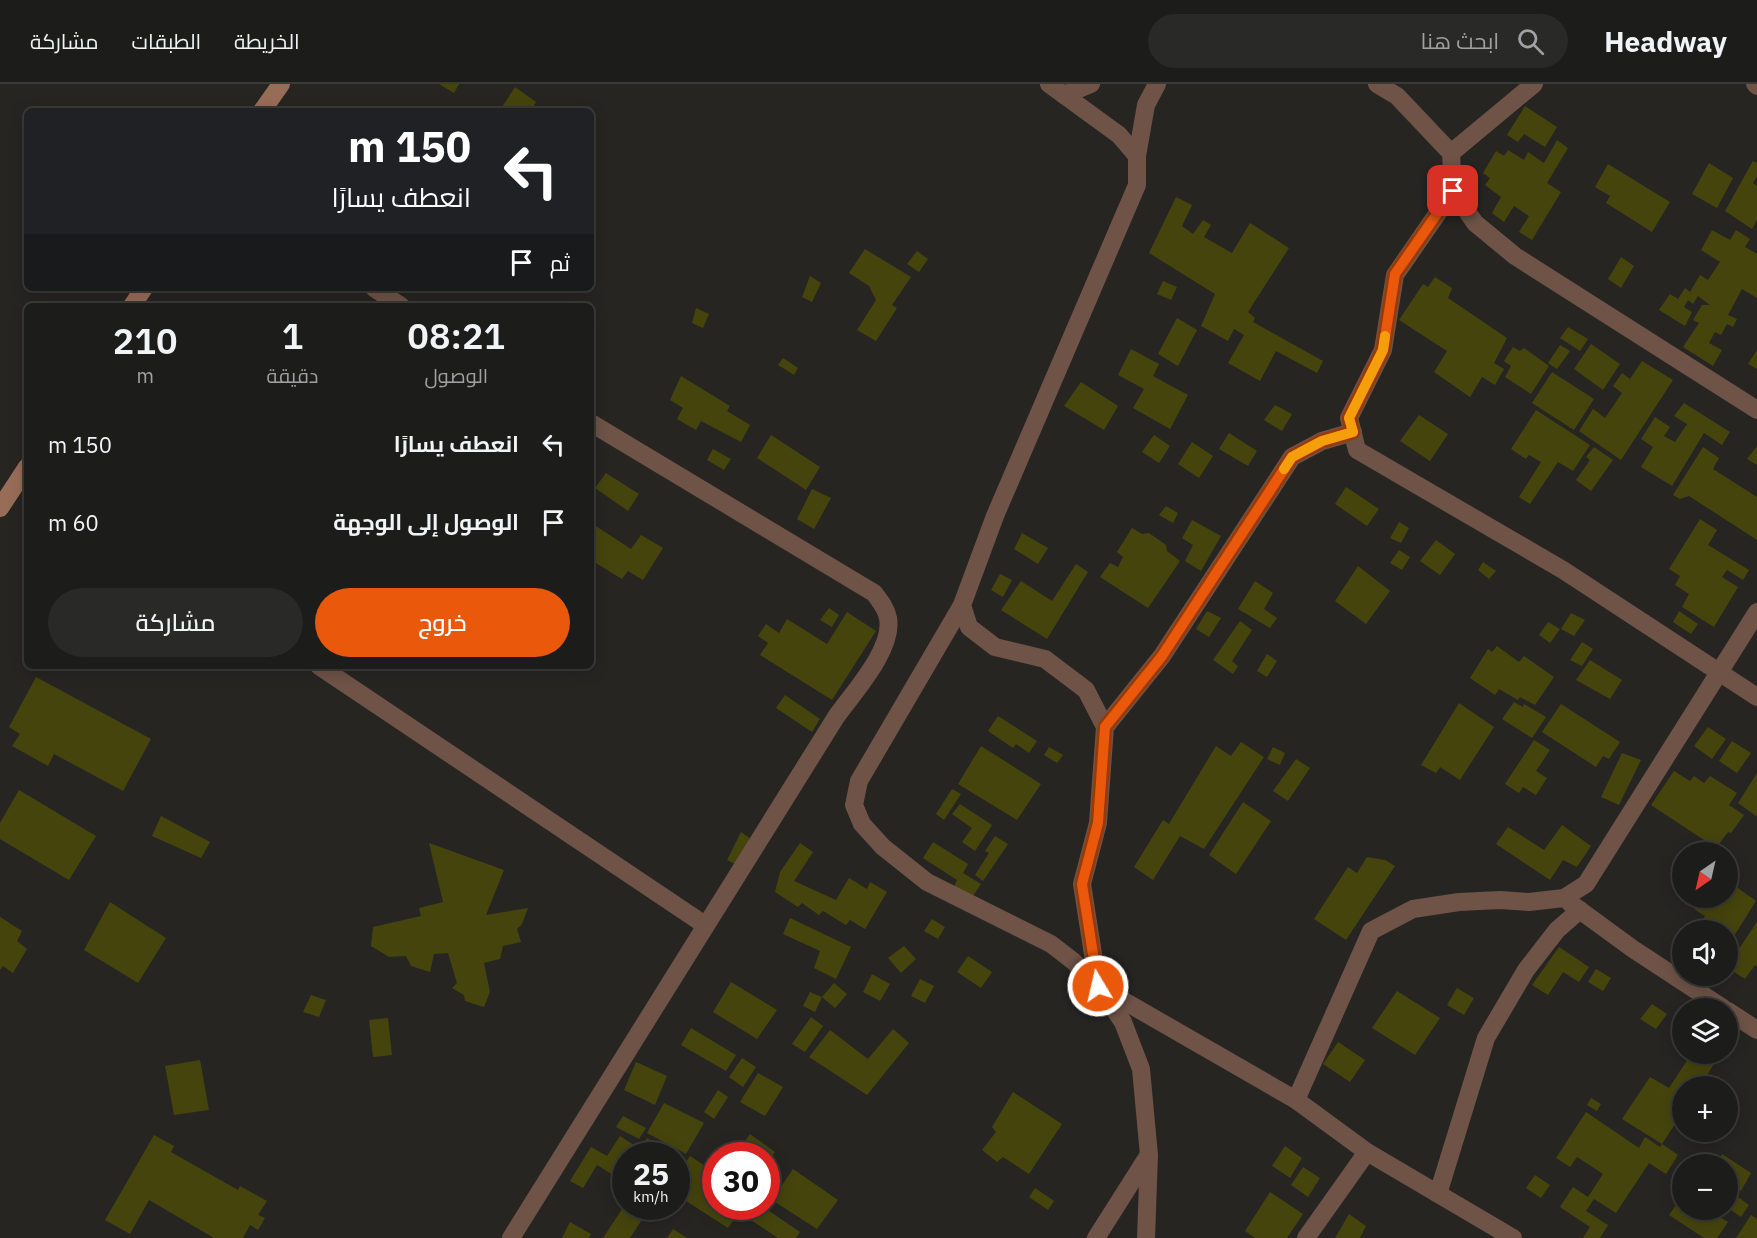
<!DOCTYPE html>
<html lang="ar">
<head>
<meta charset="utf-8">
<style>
	:root { --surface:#1c1c1a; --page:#292927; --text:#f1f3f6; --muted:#a0a1a2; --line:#3a3a39; --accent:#ea580c }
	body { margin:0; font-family:"IBM Plex Sans",Cairo,sans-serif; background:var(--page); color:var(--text); direction:rtl; height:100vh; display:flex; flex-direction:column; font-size:22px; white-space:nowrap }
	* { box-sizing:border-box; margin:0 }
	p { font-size:20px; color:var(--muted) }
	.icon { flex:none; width:33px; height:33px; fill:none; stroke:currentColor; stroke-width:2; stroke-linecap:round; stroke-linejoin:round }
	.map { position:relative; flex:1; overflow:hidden; direction:ltr }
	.side { position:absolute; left:24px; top:219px; width:570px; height:366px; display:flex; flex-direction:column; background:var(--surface); border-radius:9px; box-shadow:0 3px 15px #0003,0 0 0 2px var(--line); direction:rtl }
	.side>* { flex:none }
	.guide { position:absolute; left:24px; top:24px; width:570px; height:183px; border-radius:9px; box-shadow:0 3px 15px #0003,0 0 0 2px var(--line); direction:rtl; background:#202124; color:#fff; overflow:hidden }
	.needle { width:39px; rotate:214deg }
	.controls { position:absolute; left:1672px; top:758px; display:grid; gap:12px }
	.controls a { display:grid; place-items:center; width:66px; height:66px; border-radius:50%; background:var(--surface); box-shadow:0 3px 15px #0003,0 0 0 2px var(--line); font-size:30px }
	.speed { position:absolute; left:612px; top:1058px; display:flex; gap:12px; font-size:30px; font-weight:700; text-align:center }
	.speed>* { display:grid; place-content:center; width:78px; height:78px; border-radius:50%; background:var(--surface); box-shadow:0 3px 15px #0003,0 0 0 2px var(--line); line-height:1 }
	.speed small { font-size:15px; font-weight:400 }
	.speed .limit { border:9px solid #d22; background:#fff; color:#111 }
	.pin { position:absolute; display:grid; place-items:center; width:51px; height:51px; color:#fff; margin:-26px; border-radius:12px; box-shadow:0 3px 9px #0006 }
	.me { position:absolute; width:66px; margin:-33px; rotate:351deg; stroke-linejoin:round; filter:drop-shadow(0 0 4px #0008) }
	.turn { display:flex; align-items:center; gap:21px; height:126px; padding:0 24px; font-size:27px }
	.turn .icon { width:78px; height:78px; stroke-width:2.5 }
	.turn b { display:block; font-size:42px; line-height:51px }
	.then { display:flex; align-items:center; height:57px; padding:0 24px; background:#0003; gap:12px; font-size:22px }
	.eta { display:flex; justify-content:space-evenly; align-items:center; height:102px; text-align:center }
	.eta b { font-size:36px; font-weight:600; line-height:42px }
	.action { display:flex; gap:12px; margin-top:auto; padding:12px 24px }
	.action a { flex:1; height:69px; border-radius:36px; background:var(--accent); color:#fff; font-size:24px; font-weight:600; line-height:69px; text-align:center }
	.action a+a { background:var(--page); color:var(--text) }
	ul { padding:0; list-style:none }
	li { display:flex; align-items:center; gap:18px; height:78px; padding:0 24px }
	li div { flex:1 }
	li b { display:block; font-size:22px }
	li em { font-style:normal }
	header { display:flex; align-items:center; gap:36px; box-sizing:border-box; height:84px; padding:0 30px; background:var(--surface); border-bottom:2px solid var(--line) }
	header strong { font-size:28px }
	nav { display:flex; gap:33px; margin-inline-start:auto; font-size:21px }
	.search { width:420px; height:54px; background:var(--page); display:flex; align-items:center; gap:15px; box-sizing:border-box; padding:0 21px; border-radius:33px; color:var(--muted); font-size:22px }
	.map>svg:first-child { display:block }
</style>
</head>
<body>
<header>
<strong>Headway</strong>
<div class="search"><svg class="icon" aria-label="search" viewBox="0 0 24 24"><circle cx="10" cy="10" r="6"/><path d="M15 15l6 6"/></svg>ابحث هنا</div>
<nav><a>الخريطة</a><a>الطبقات</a><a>مشاركة</a></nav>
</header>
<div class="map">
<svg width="1757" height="1154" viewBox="0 0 1757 1154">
	<rect width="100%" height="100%" fill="#262522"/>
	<g fill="#46440d">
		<path d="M439 0H459L454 9Z"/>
		<path d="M515 3 536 18 531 27 500 26Z"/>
		<path d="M1525 22 1557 43 1545 63 1524 50 1518 58 1507 51Z"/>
		<path d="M1557 56 1568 64 1547 99 1561 108 1532 156 1519 148 1529 132 1514 122 1504 138 1492 129 1501 113 1485 101 1490 94 1483 89 1496 67 1504 72 1508 66 1524 76 1528 68 1544 79Z"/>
		<path d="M1753 77 1757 79V92L1753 99 1757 102V136L1752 145 1725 127Z"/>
		<path d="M1709 79 1733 94 1717 124 1692 110Z"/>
		<path d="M1608 80 1670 118 1652 148 1606 119 1610 112 1595 103Z"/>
		<path d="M1176 113 1192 121 1182 142 1193 150 1203 136 1211 141 1204 153 1232 169 1250 139 1289 164 1248 228 1255 234 1253 238 1323 277 1317 289 1276 267 1260 297 1228 279 1244 251 1234 245 1228 257 1201 242 1215 210 1149 169Z"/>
		<path d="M1712 146 1730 156 1736 146 1750 155 1745 163 1757 170V214L1742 205 1728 231 1737 235 1733 243 1727 240 1721 251 1715 248 1709 259 1722 266 1713 282 1683 263 1699 239 1693 236 1702 221H1710L1698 212 1693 220 1688 216 1684 223 1692 228 1685 242 1659 226 1670 210 1678 215 1685 204 1690 208 1700 191 1708 196 1720 178 1701 166Z"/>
		<path d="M865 165 911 193 892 221 897 224 876 257 857 246 876 216 869 202 849 189Z"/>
		<path d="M917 167 928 175 919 188 907 180Z"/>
		<path d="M1621 173 1634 182 1621 204 1608 195Z"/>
		<path d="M810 192 821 199 812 218 802 213Z"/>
		<path d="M1435 193 1452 204 1448 214 1507 254 1494 279 1504 285 1495 301 1482 293 1470 313 1434 288 1447 267 1399 236 1423 200 1428 203Z"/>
		<path d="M1163 197 1177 203 1171 216 1157 210Z"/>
		<path d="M696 224 709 230 703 244 692 239Z"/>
		<path d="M1177 234 1197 246 1178 282 1158 270Z"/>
		<path d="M1568 243 1588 255 1580 267 1560 254Z"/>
		<path d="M1591 260 1620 280 1603 306 1574 285Z"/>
		<path d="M1560 261 1570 267 1557 285 1548 279Z"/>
		<path d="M1513 263 1520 267 1524 264 1549 282 1531 310 1505 293 1511 282 1504 277Z"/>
		<path d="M1131 265 1159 280 1153 292 1188 311 1170 345 1133 324 1144 305 1118 291Z"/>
		<path d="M1757 266V285L1748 280Z"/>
		<path d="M783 274 798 284 794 291 778 281Z"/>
		<path d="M1642 277 1673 296 1621 376 1579 347 1593 325 1605 334 1622 309 1613 302 1622 289 1630 295Z"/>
		<path d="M1552 288 1594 315 1574 346 1532 319Z"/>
		<path d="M681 292 730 322 727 327 750 341 741 358 701 337 696 346 677 335 683 324 670 316Z"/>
		<path d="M1081 298 1118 322 1104 346 1064 322Z"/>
		<path d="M1684 319 1730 348 1722 361 1704 349 1672 402 1641 383 1653 363 1641 355 1655 333 1670 343 1664 352 1675 358 1687 340 1674 332Z"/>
		<path d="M1275 321 1292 330 1282 347 1264 336Z"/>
		<path d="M1536 326 1590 361 1573 387 1558 378 1530 420 1519 413 1541 378 1529 371 1526 375 1511 365Z"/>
		<path d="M1419 331 1448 350 1430 377 1400 357Z"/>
		<path d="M1229 349 1257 367 1248 382 1219 365Z"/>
		<path d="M771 351 820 383 806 406 757 374Z"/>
		<path d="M1154 351 1170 362 1159 379 1142 368Z"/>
		<path d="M1192 358 1213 372 1199 394 1178 380Z"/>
		<path d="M1757 362V381L1747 375Z"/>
		<path d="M1594 363 1613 376 1591 407 1576 396 1590 376 1586 373Z"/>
		<path d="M1703 363 1719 374 1713 385 1757 413V456L1689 412 1680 415 1673 411Z"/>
		<path d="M713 365 731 375 724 386 707 376Z"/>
		<path d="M606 389 639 410 628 427 595 404Z"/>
		<path d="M1346 403 1379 425 1367 442 1335 420Z"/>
		<path d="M812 405 831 414 814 445 797 435Z"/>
		<path d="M1166 422 1178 429 1173 439 1159 431Z"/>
		<path d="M1700 435 1717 446 1708 461 1749 486 1743 496 1727 486 1722 493 1738 503 1714 543 1682 523 1689 510 1675 501 1680 492 1669 485Z"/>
		<path d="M1192 436 1221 452 1201 487 1185 477 1193 461 1182 454Z"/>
		<path d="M1399 438 1409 444 1401 459 1390 454Z"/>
		<path d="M591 439 631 465 641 451 663 464 643 496 628 487 622 495 591 476Z"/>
		<path d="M1132 444 1142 450 1149 449 1166 461 1167 467 1180 477 1148 524 1100 493 1110 479 1118 483 1123 473 1117 468Z"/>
		<path d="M1022 449 1048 464 1038 480 1014 465Z"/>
		<path d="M1436 456 1455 470 1440 491 1420 477Z"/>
		<path d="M1399 466 1410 473 1402 486 1390 479Z"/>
		<path d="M1483 478 1496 487 1489 495 1478 486Z"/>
		<path d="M1076 480 1088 488 1047 555 1001 526 1021 497 1052 517Z"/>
		<path d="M1358 482 1390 507 1366 540 1335 517Z"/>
		<path d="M1000 490 1012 496 1003 513 991 506Z"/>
		<path d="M1255 497 1273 509 1264 525 1277 534 1270 544 1238 525Z"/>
		<path d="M829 524 839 531 832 543 820 536Z"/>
		<path d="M1207 527 1221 534 1209 553 1196 545Z"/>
		<path d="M1679 527 1698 540 1691 550 1673 538Z"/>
		<path d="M847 528 876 547 832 616 760 571 768 559 758 552 766 540 779 549 787 535 827 560Z"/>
		<path d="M1571 529 1585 536 1574 552 1561 545Z"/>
		<path d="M1240 537 1252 546 1232 577 1238 582 1233 590 1213 576Z"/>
		<path d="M1548 538 1560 545 1550 559 1539 551Z"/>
		<path d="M1582 558 1593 565 1582 582 1570 576Z"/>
		<path d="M1497 562 1519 578 1524 572 1554 593 1535 621 1520 613 1518 616 1499 605 1495 611 1470 594 1488 565 1492 568Z"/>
		<path d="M1267 570 1277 577 1267 593 1257 587Z"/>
		<path d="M1590 576 1622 596 1610 615 1576 596Z"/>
		<path d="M36 593 151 655 123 707 54 670 48 682 12 662 20 650 9 643Z"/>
		<path d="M785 611 820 635 812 648 776 624Z"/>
		<path d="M1514 618 1523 623 1524 620 1546 633 1532 654 1502 635Z"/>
		<path d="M1459 619 1494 643 1460 696 1440 683 1436 689 1421 681Z"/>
		<path d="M1561 620 1620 658 1609 675 1603 672 1596 683 1542 648Z"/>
		<path d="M998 632 1037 657 1029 669 1016 660 1013 664 988 647Z"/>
		<path d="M1708 643 1726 655 1712 675 1694 662Z"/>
		<path d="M1534 656 1550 666 1536 687 1547 694 1536 711 1523 703 1519 709 1505 700Z"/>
		<path d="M1732 657 1751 669 1737 689 1719 677Z"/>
		<path d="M1241 658 1264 673 1204 765 1180 752 1153 796 1134 783 1163 736 1169 740 1216 662 1231 672Z"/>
		<path d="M981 662 1041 700 1017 736 958 700Z"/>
		<path d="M1049 663 1063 671 1057 679 1044 671Z"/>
		<path d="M1273 663 1285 669 1280 681 1267 675Z"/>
		<path d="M1622 669 1641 676 1619 721 1601 713Z"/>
		<path d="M1296 675 1310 684 1288 717 1273 707Z"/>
		<path d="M1674 687 1690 697 1694 692 1704 699 1710 692 1737 709 1729 721 1744 731 1731 749 1728 748 1716 764 1651 721Z"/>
		<path d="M1757 689V731L1756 732 1738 719Z"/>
		<path d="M952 705 961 710 944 736 936 730Z"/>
		<path d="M19 706 96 752 69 796 0 755V739Z"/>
		<path d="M1243 718 1271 737 1236 790 1209 771Z"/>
		<path d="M960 720 992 741 975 767 962 758 972 744 952 730Z"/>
		<path d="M161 732 210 758 201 774 152 752Z"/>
		<path d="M1562 741 1591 762 1577 783 1563 776 1550 796 1496 760 1508 743 1544 766Z"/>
		<path d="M741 748 751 755 737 781 727 776Z"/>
		<path d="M995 752 1008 760 983 797 975 791 989 769 985 767Z"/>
		<path d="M933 758 968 780 963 789 981 800 971 815 953 804 957 796 923 774Z"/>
		<path d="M429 759 504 786 486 831 528 824 522 840 517 845 521 858 503 862 500 875 484 879 490 908 484 923 465 917 464 911 452 904 457 899 448 869 434 870 430 888 411 882 406 872 389 873 371 862 373 843 421 832 419 824 443 818Z"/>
		<path d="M800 759 813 768 794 797 836 816 849 794 867 805 870 798 887 808 865 845 850 836 846 841 823 827 819 831 802 819 798 823 775 808 780 788Z"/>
		<path d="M1367 773 1385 776 1395 782 1346 856 1314 835 1348 783 1357 789Z"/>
		<path d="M1728 797 1756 817 1734 852 1721 842 1718 846H1710L1700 839 1705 832 1694 825 1702 813H1728Z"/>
		<path d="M110 818 166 854 138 899 84 866Z"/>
		<path d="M0 833 22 847 17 857 27 865 13 889 3 882 0 886Z"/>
		<path d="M790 834 851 863 836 895 814 884 820 867 783 850Z"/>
		<path d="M932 835 945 843 938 855 924 847Z"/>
		<path d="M1757 838V883L1755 881 1745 895 1728 884V881Z"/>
		<path d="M904 862 916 875 901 889 888 874Z"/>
		<path d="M1559 863 1589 883 1579 898 1563 888 1548 911 1532 901Z"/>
		<path d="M968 872 992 888 981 904 957 888Z"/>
		<path d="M1596 885 1611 894 1603 907 1588 898Z"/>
		<path d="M872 890 890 900 880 917 863 908Z"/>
		<path d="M920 895 934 902 925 919 911 912Z"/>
		<path d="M731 898 777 926 757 955 713 928Z"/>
		<path d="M834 899 847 910 835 924 822 913 815 928 803 922 810 908 822 913Z"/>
		<path d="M1457 904 1474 914 1464 931 1447 921Z"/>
		<path d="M1397 907 1440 934 1415 971 1372 944Z"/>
		<path d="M311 911 326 916 319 933 303 928Z"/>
		<path d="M1652 920 1667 930 1656 945 1640 935Z"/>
		<path d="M811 933 823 942 805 968 792 960Z"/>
		<path d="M388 934 392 971 373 973 369 936Z"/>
		<path d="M691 944 736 971 726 987 681 961Z"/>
		<path d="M893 945 909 959 867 1011 809 973 830 946 868 975Z"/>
		<path d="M1338 958 1365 976 1350 998 1323 980Z"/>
		<path d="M1692 969H1721L1700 1002H1683V1028L1662 1060 1622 1035 1650 993 1669 1004Z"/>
		<path d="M742 974 756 983 743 1003 729 993Z"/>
		<path d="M200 976 209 1026 174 1031 165 982Z"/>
		<path d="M636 978 667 992 655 1021 624 1006Z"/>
		<path d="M758 989 783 1003 765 1032 740 1018Z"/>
		<path d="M718 1006 728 1013 714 1035 704 1028Z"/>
		<path d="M1013 1008 1062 1040 1029 1090 1003 1073 997 1078 982 1066 996 1048 992 1043Z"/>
		<path d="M1591 1014 1601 1020 1597 1027 1587 1021Z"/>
		<path d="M664 1019 704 1039 686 1070 647 1049Z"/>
		<path d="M1586 1028 1639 1064 1645 1053 1660 1063 1662 1060 1678 1071 1666 1090 1649 1079 1616 1129 1594 1115 1586 1127 1608 1141 1600 1154H1583L1590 1143 1560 1123 1573 1103 1588 1113 1603 1090 1577 1073 1570 1083 1556 1074Z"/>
		<path d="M623 1032 646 1044 639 1055 616 1043Z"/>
		<path d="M750 1050 775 1068 766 1080V1071H735Z"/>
		<path d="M154 1051 174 1062 171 1068 238 1106 240 1102 267 1117 258 1131 265 1134 258 1146 250 1141 243 1154H214L149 1116 130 1150 105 1136Z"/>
		<path d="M620 1052 640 1065 647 1054 674 1071H626V1099L597 1081 583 1104 570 1097 591 1063 607 1072Z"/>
		<path d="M1285 1062 1302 1074 1290 1094 1272 1082Z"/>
		<path d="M1722 1070 1751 1089 1741 1107 1728 1099V1080H1716Z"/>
		<path d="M690 1072 716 1089V1122H743L728 1144 683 1115 676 1124V1093Z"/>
		<path d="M1303 1083 1320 1094 1308 1113 1291 1101Z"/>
		<path d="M793 1085 838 1116 817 1145 772 1116Z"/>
		<path d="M1535 1091 1550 1101 1541 1114 1526 1104Z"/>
		<path d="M1035 1104 1054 1117 1048 1126 1029 1113Z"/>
		<path d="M1270 1108 1303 1130 1287 1154H1255L1245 1147Z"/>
		<path d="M1731 1108 1749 1121 1741 1133 1728 1124V1111Z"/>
		<path d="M1683 1111V1125H1707L1728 1138 1717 1154H1704L1669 1131Z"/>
		<path d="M626 1119V1122H651L630 1154H603Z"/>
		<path d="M762 1122 800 1148 796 1154H778L751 1136Z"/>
		<path d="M1349 1130 1366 1142 1360 1154H1335Z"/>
		<path d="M1751 1131 1757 1135V1154H1736Z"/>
		<path d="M570 1138 591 1150 589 1154H562Z"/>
		<path d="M673 1145 687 1154H667Z"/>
	</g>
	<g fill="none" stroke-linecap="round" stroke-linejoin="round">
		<g stroke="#6e5346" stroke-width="18">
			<path d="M1049 0 1119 51 1137 72V101L995 432 962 521 969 543 995 563 1045 575 1086 606 1105 643 1098 739 1082 800 1098 902 1296 1016 1367 1068 1513 1154"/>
			<path d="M1377 0 1397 12 1451 69 1453 107 1395 191 1383 266 1349 334 1357 366 1563 486 1757 613"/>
			<path d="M1755 0 1757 2"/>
			<path d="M1064 11 1091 0"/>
			<path d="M1451 69 1534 0"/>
			<path d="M1137 72 1146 21 1157 0"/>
			<path d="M1453 107 1475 139 1515 172 1757 326"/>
			<path d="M374 204 401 222"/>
			<path d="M962 521 859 697 854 721 862 740 883 763 927 798 1051 860 1073 877 1098 902 1123 938 1141 985 1149 1071 1146 1154"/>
			<path d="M319 582 705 841"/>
			<path d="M1105 643 1162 572 1292 373 1322 357 1353 348"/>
			<path d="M1570 819 1633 865 1723 924"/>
			<path d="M1728 927 1757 946"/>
			<path d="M1296 1016 1371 847 1413 825 1459 818 1500 816 1529 818 1564 814 1586 800 1757 528"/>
			<path d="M1438 1110 1486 954 1526 886 1557 846 1580 826"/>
			<path d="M511 1154 836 633C853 609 894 565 888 534 886 524 880 517 874 509L591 339"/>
			<path d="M1096 1154 1148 1072"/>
			<path d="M1306 1154 1367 1068"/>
		</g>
		<g stroke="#976d58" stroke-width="18">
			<path d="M262 27 281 0"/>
			<path d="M132 222 144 204"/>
			<path d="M0 424 27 383"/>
		</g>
	</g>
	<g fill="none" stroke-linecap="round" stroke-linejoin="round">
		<g stroke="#983908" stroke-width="15">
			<path id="route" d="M1098 902 1082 800 1098 739 1105 643 1162 572 1292 373 1322 357 1353 348 1349 334 1383 266 1395 190 1453 107"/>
		</g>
		<use href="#route" stroke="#ea580c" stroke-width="10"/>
		<path stroke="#f59e0b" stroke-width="10" d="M1284 385 1292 373 1322 357 1353 348 1349 334 1383 266 1385 252"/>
	</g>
</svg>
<div class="controls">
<a><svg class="needle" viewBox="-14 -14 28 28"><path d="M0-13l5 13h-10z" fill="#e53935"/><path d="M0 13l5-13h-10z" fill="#a0a1a2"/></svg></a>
<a><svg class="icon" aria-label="sound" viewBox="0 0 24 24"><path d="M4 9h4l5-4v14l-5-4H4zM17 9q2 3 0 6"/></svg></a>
<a><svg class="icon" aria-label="layers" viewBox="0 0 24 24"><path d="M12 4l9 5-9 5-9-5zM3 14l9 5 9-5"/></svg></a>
<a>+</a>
<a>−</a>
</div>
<div class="speed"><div>25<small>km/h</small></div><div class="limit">30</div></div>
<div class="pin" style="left:1453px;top:107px;background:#d93025"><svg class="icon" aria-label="arrive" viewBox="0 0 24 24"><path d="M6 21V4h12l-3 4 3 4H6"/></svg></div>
<svg class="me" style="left:1098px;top:902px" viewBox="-20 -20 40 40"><circle r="17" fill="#ea580c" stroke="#fff" stroke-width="3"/><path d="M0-11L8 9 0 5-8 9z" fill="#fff"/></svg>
<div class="guide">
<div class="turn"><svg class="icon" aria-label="left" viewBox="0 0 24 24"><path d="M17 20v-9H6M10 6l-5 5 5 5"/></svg><div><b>150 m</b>انعطف يسارًا</div></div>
<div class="then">ثم<svg class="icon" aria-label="arrive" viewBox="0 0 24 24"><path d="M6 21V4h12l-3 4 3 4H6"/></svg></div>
</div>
<section class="side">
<div class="eta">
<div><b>08:21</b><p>الوصول</p></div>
<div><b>1</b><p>دقيقة</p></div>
<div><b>210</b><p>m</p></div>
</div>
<ul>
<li><svg class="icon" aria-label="left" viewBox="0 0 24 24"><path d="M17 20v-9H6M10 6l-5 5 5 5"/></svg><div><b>انعطف يسارًا</b></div><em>150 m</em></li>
<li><svg class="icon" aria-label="arrive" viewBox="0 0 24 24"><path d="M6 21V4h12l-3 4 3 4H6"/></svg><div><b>الوصول إلى الوجهة</b></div><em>60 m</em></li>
</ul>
<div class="action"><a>خروج</a><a>مشاركة</a></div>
</section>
</div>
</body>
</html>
